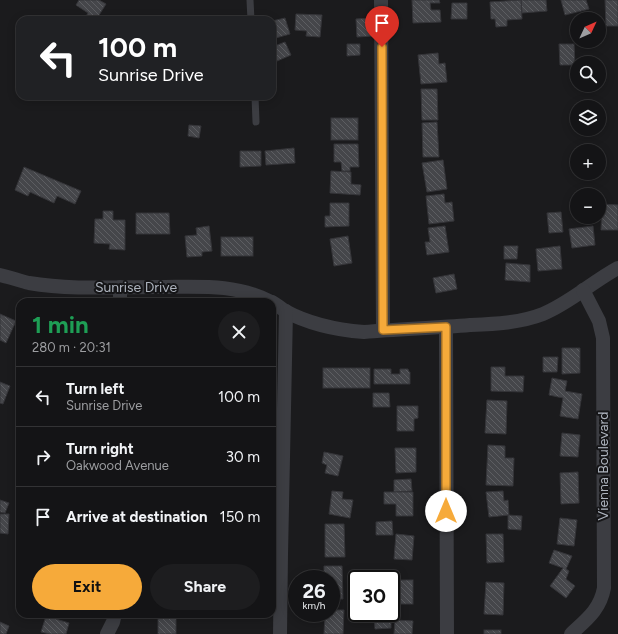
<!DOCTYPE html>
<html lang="en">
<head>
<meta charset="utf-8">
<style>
	:root { --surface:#141416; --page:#1d1d1f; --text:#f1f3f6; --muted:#9d9ea1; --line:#333335; --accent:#f6aa3a }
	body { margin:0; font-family:Figtree,sans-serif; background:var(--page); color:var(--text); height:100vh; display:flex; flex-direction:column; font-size:15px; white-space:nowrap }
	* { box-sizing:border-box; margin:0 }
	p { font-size:13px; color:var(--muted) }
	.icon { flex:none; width:22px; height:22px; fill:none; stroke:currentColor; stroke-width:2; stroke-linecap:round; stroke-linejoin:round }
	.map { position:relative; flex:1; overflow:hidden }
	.drawer { position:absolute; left:16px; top:298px; width:260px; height:320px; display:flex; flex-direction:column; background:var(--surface); border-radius:12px; box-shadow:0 2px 10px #0003,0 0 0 1px var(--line) }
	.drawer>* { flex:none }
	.banner { position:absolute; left:16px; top:16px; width:260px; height:84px; border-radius:12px; box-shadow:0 2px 10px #0003,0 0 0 1px var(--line); background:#202124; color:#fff; overflow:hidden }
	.needle { width:26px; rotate:46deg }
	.fabs { position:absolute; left:570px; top:12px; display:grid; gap:8px }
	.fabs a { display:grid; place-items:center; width:36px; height:36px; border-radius:50%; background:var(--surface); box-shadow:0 2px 10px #0003,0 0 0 1px var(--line); font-size:20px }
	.speed { position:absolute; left:288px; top:570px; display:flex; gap:8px; font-size:20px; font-weight:700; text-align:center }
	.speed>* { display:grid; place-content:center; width:52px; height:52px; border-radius:50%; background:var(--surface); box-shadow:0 2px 10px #0003,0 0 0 1px var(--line); line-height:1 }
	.speed small { font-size:10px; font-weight:400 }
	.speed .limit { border:2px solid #111; border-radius:6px; background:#fff; color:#111 }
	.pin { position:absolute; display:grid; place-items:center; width:34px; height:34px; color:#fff; margin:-41px -17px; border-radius:50% 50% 50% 0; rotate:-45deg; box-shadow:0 0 4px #0007 }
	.pin .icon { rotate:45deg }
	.me { position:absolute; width:44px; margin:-22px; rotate:0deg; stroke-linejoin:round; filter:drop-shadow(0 0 3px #0008) }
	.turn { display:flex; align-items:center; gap:14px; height:84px; padding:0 16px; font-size:18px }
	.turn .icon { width:52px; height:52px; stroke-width:2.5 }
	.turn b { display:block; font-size:28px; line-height:34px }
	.round { display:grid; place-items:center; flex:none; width:42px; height:42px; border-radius:21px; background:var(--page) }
	.headline { display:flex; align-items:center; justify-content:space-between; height:68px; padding:0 16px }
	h1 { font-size:24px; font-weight:700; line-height:30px; color:#1e9e55 }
	.cta { display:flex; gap:8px; margin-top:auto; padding:8px 16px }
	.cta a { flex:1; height:46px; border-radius:24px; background:var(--accent); color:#111; font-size:16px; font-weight:700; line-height:46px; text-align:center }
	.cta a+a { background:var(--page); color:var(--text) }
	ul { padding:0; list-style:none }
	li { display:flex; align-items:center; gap:12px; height:60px; padding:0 16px; border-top:1px solid var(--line) }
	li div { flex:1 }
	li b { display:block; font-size:15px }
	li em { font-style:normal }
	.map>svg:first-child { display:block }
</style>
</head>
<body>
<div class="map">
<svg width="618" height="634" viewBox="0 0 618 634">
	<defs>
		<pattern id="building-back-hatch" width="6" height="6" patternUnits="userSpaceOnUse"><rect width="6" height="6" fill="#45464a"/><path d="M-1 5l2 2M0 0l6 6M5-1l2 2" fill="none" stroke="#5d5e62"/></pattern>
	</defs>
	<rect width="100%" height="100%" fill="#1b1b1d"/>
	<g fill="url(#building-back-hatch)" stroke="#353539">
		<path d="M79 0H99L106 4 96 20H84L88 13 76 5Z"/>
		<path d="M412 0H439L440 3H430L431 10H440L441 22 413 23Z"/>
		<path d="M521 0H546L547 11 522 13Z"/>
		<path d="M521 0 522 19 507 20V26L496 27 495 19H491L490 2Z"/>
		<path d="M561 0H586L589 9 565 15Z"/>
		<path d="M605 0H618V26H606Z"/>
		<path d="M452 3H467V19H451Z"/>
		<path d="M296 14 322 15 320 37 306 36 307 31 295 30Z"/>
		<path d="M285 18 290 34 272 39V21Z"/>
		<path d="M371 18 372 36 357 37 356 19Z"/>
		<path d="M285 42 291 55 277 61 272 47Z"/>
		<path d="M347 44H360V55L347 56Z"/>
		<path d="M559 44H574L575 65H560Z"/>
		<path d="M438 53 439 64 445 63 447 82 421 84 418 55Z"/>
		<path d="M421 89H437L438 120H422Z"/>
		<rect x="331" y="118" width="27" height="22"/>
		<path d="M437 122 439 157H423L422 123Z"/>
		<path d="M189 125 201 126 199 138 188 136Z"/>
		<path d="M334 144H358L359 167H350V171H342L341 162H334Z"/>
		<path d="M294 148 295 163 266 165 265 151Z"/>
		<path d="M240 151H261V166L240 167Z"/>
		<path d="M443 160 447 189 427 192 422 163Z"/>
		<path d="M24 167 81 191 75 204 57 196 54 203 30 192 28 196 15 190Z"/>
		<path d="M331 171 351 172V184L361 185 360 195 330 193Z"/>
		<path d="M444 194 445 203 452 202 454 221 429 224 426 196Z"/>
		<path d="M330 203H349V226L325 227V216H330Z"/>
		<path d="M602 204 618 205V230H601Z"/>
		<path d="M103 211H113V220H125V250L109 249 110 244 94 243 95 219H103Z"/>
		<path d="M561 212 563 232 549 233 547 213Z"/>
		<path d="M136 213H169L170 234H136Z"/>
		<path d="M209 226 212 251 202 252V256L187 257 185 236 197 235 196 228Z"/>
		<path d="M445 226 449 252 427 255 425 242H430L428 228Z"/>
		<path d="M593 226 595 245 572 248 569 229Z"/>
		<path d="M348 236 352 263 334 266 330 239Z"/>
		<rect x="221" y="237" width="32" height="19"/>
		<path d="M504 246H518L517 259H504Z"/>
		<path d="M560 246 562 269 538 271 536 249Z"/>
		<path d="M506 263 530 265V282L505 280Z"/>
		<path d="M454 274 457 289 436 293 433 278Z"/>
		<path d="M0 314 16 321 6 343 0 340Z"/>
		<path d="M562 348H580V373L562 374Z"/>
		<path d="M543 357H558L557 372H543Z"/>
		<path d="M491 367H505V376H524L523 392 491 391Z"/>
		<rect x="323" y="368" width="47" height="20"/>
		<path d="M374 369H391V374H400V369H408L409 372H410V384H374Z"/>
		<path d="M552 378 567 381 565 391 582 394 578 419 560 416 563 398 549 395Z"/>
		<path d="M0 382 10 386 3 404 0 403Z"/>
		<path d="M373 393H389L390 407H373Z"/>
		<path d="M487 400 507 401 506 434 485 433Z"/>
		<path d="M397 406H418V418L414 419V431H397Z"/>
		<path d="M562 433 580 435 578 457 560 456Z"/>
		<path d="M488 445 505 446V458H514L513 486 486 485Z"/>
		<path d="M395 448H416V472L396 473Z"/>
		<path d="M324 452 343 456 338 476 325 473 327 465 322 463Z"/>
		<path d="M578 472 579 503 561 504 560 473Z"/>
		<path d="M411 479 412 491 394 492V480Z"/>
		<path d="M332 491 343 492 342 499 353 500 350 518 329 514Z"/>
		<path d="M503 491 504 501 508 500 509 515 489 517 486 492Z"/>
		<path d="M384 492H413V516H396V504H384Z"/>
		<path d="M0 500 9 503 5 513 0 512Z"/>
		<path d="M0 514H9L8 534 0 533Z"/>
		<path d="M508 515 522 516 521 530 508 529Z"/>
		<path d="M560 518 577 520 574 546 557 544Z"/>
		<path d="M392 521 393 535H376V522Z"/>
		<path d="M325 524H344L345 557H325Z"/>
		<path d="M396 534 414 536 412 560 394 559Z"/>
		<path d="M486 534H503L504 562 487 563Z"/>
		<path d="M554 550 572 556 566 569 569 571 566 579 575 586 566 598 550 586 563 568 549 563Z"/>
		<path d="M324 566H342L343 599H331V579H324Z"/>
		<rect x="394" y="580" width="19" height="24"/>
		<path d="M486 582 504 583 503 615 484 614Z"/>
		<path d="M331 610H344L343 634H324L325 613H331Z"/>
		<path d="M391 612V628L375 629 374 613H391Z"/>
		<rect x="158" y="614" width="18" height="20"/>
		<path d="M46 616 69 623 66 634H50L41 632Z"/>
		<path d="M395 620 413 621 412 634H394Z"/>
		<path d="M0 622 9 626 6 634H0Z"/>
		<rect x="484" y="630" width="17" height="4"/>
	</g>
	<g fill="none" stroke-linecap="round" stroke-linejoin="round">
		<g stroke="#3c3d42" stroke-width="7">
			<path d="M250 0 251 20"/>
			<path d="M255 96 256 122"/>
		</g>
		<g stroke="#3c3d42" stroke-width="14">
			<path d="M381 0 383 330"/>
			<path d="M0 275C10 277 20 281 29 283 70 290 116 287 158 287 196 287 236 283 271 302"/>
			<path d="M120 302V287"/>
			<path d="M272 302C277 305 281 308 285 311 309 324 337 330 364 332 399 329 435 328 470 325 494 324 520 323 543 314 570 303 592 282 618 268"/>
			<path d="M446 327 447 634"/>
			<path d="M107 634 113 622 115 614"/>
			<path d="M280 634 281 555 286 311"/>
			<path d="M571 634C586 620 600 610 604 588L603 338 599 321 583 290"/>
		</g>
	</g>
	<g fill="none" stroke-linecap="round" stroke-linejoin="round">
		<g stroke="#a06e26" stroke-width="10">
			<path id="route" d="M382 47 383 330 446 327V511"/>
		</g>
		<use href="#route" stroke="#f6aa3a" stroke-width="7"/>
	</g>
	<g text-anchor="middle" stroke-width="4" stroke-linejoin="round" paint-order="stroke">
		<g font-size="14" fill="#adb3bd" stroke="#161618">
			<text x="136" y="292">Sunrise Drive</text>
			<text transform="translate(603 466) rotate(-90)" y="5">Vienna Boulevard</text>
		</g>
	</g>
</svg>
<div class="fabs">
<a><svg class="needle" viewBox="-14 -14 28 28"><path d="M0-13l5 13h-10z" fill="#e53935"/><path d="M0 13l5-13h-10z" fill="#9d9ea1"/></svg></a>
<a><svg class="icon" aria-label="search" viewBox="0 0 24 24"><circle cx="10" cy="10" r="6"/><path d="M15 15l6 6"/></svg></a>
<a><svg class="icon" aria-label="layers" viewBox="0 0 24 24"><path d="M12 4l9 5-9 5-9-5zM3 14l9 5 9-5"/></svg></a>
<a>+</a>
<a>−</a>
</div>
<div class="speed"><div>26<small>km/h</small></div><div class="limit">30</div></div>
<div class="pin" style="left:382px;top:47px;background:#d93025"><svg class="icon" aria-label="arrive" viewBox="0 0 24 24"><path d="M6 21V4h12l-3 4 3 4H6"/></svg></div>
<svg class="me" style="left:446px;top:511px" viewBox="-20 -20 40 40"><circle r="19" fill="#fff"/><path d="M0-13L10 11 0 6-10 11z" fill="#f6aa3a"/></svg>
<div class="banner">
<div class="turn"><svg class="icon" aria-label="left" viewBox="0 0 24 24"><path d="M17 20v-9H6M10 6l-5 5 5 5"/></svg><div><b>100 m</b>Sunrise Drive</div></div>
</div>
<section class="drawer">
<div class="headline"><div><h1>1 min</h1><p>280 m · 20:31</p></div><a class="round"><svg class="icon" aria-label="close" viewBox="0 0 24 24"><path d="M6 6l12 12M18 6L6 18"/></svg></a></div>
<ul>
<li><svg class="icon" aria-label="left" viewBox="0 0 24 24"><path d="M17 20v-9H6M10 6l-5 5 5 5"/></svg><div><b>Turn left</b><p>Sunrise Drive</p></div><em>100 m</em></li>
<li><svg class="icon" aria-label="right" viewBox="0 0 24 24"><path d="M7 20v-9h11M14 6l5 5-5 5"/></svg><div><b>Turn right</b><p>Oakwood Avenue</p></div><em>30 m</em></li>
<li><svg class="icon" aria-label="arrive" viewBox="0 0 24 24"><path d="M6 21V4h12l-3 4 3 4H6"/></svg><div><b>Arrive at destination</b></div><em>150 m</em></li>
</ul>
<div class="cta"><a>Exit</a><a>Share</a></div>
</section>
</div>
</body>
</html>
